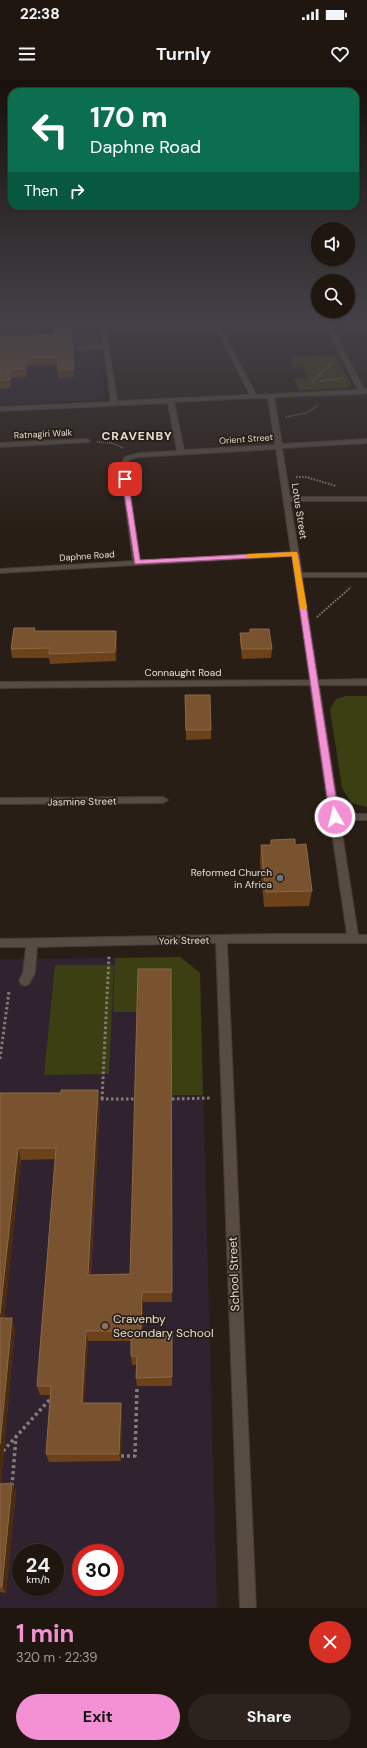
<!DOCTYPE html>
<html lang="en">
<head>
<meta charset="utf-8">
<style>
	:root { --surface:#1f1610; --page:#2c231e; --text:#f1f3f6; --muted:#a19f9f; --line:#3c3530; --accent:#f491d4 }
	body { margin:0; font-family:"DM Sans",sans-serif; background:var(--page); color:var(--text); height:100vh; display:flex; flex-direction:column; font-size:15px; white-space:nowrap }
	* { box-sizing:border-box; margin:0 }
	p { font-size:13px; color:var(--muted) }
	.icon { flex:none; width:22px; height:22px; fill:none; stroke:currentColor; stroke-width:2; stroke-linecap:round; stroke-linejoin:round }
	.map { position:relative; height:1528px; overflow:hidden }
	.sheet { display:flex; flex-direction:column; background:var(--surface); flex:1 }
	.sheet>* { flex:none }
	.guide { position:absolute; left:8px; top:8px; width:351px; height:122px; border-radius:12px; box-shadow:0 1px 3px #0004,0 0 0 1px var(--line); background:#0b6e4f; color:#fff; overflow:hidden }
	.buttons { position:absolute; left:311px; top:142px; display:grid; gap:8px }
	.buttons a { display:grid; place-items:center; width:44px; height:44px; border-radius:50%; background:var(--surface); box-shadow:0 1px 3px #0004,0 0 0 1px var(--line); font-size:20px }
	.speed { position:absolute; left:12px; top:1464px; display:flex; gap:8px; font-size:20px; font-weight:700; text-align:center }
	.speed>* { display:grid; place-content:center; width:52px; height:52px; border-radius:50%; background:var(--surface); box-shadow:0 1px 3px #0004,0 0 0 1px var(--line); line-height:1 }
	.speed small { font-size:10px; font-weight:400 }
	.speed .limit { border:6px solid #d22; background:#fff; color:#111 }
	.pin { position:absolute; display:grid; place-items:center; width:34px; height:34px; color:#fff; margin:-17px; border-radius:8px; box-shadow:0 2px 6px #0006 }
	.me { position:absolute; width:44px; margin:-22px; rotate:352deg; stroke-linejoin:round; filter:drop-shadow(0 0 3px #0008) }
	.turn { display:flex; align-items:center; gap:14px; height:84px; padding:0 16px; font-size:18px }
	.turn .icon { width:52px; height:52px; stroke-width:2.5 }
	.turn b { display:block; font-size:28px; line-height:34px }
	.then { display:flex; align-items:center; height:38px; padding:0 16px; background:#0003; gap:8px; font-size:15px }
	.round { display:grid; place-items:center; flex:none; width:42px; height:42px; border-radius:21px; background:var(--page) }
	.head { display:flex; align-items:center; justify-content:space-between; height:68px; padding:0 16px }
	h1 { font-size:24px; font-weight:700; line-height:30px; color:var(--accent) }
	.primary-button { display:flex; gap:8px; margin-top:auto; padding:8px 16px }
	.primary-button a { flex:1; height:46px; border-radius:24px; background:var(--accent); color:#111; font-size:16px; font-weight:700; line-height:46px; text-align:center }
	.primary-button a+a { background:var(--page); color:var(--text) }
	.status { display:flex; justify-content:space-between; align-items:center; height:28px; padding:0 20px; background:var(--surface); direction:ltr }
	.status svg { height:11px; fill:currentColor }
	header { display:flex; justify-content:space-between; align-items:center; height:52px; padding:0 16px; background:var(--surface); font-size:18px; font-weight:700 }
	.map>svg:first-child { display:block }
</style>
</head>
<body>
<div class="status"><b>22:38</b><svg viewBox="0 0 49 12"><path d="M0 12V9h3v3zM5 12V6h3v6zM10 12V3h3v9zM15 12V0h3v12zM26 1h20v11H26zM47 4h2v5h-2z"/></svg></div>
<header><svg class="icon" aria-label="menu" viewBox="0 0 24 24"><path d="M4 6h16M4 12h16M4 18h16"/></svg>Turnly<svg class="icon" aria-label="heart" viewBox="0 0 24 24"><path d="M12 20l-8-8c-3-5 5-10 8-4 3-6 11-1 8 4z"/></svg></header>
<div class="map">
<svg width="367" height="1528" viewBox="0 0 367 1528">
	<rect width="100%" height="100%" fill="#291e16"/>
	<g fill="#30232f" fill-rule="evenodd">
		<path d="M90 245 96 247 105 316 97 320 0 325V249Z"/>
		<path d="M180 877 200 893 217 1528H0V879ZM21 1473H55V1507H21ZM81 1473H115V1507H81Z"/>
	</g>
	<g fill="#3b3f12">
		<path d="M335 275 351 305 346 308 299 310 294 299 307 298 302 287 294 288 290 277Z"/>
		<path d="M346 616H367V727L351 723 342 708 330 629 336 619Z"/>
		<path d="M180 877 200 893 203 1015H172V1006L138 932H113L115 878Z"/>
		<path d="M55 885H114L109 994 44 995Z"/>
	</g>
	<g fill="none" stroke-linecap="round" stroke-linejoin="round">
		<g stroke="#443b36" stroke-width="2">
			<g id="minor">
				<path d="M97 238H146L105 241 117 321 250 315 211 238H216L256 315 358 310 322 238H327L364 309H367V313L362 314 274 317 282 364 367 359V363L282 368 290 417H367V421H290L302 493H367V497H302L318 600 367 599V605H319L339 734H367V740H340L358 855H367V863H227L256 1528H240L216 863 37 867 35 893 29 904 25 906 21 904 19 901 23 893 26 867H0V859L274 854H347L310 605 0 608V602L310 600 292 476 0 493V489L133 481 120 385 125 377 139 373 177 371 168 323 0 331V327L111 322 104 269 80 270 77 268 80 266 103 265 100 241 0 246V242ZM252 318H268L275 365 184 370 174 322ZM276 369 291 472 140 481 126 385 130 379 139 377Z"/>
				<path d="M87 359 90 361 89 362 0 367V363Z"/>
				<path d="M163 717 168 720 163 723 0 724V718Z"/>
			</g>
		</g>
		<g stroke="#857c75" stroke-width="1.5" stroke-dasharray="1 1" stroke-linecap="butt">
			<path d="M320 301 343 298"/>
			<path d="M312 302 333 282"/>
			<path d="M286 337 306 333 317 326"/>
			<path d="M97 362 112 363 123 368"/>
		</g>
		<g stroke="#857c75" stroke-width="2" stroke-dasharray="1.5 1.5" stroke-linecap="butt">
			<path d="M296 397H306L336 406"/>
			<path d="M317 537 351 507"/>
		</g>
		<g stroke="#857c75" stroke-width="3" stroke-dasharray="2.5 2.5" stroke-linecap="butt">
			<path d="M0 979 9 911"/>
			<path d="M96 1019H136"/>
			<path d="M102 1019 109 876"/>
			<path d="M172 1019 212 1018"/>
		</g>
		<g stroke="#857c75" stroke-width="3.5" stroke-dasharray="3 3" stroke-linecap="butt">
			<path d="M3 1371 51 1318"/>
			<path d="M121 1376H135L137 1306"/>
			<path d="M12 1406 16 1357"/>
		</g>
		<use href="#minor" fill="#574b42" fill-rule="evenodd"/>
	</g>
	<g fill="#6c421a">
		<path d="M71 248 74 297 58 298 57 285 27 286V297L11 298V308L0 309V257L56 255Z"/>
		<path d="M35 548V551H116L117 560 116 581 50 584 49 578H12L11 569Z"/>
		<path d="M250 549 272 569 271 578 242 579 240 562V553H249Z"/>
		<path d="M185 615 211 650V659L186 660Z"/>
		<path d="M271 760 295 765 312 811 309 826 264 827 260 781 261 765H270Z"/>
		<path d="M171 889 172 1222H143L142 1253 172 1252V1306H137L136 1298V1285H132L131 1276V1261H88L84 1323H121L122 1331 121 1381 49 1382 46 1374 50 1315H40L37 1306 55 1079 21 1080 4 1238 15 1248 1 1401 3 1404 16 1411 6 1513 0 1512V1013L100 1022 91 1195 130 1194Z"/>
	</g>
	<g fill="#4c2c10">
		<path d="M26 278 27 286V297L26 289Z"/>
		<path d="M10 289 11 298V308L10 300Z"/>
		<path d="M116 551 117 560 116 581 115 572Z"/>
		<path d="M98 1010 100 1022 90 1205 88 1195Z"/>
		<path d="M18 1068 21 1080 3 1248 0 1239V1234Z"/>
		<path d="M142 1212 143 1222 142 1261 141 1251Z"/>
		<path d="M12 1238 15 1248 1 1401 4 1406 0 1405V1364Z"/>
		<path d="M86 1251 88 1261 84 1332 82 1323Z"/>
		<path d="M121 1323 122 1331 121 1381 119 1374Z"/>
		<path d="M12 1403 16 1411 6 1513 2 1507Z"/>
	</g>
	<g fill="#79522f" stroke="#8a6849">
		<path d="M71 248 74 289 58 290 57 277 26 278V289H10V300L0 301V257L56 255 55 249Z"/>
		<path d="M14 548H35L34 551H116L115 572 49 574 50 568 11 569Z"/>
		<path d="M250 549H269L272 569H242L240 553H250Z"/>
		<path d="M185 615H210L211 650H186Z"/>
		<path d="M295 759V765L306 764 312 811 266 812 261 765H271V760Z"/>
		<path d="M138 889H171L172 1212H142L141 1251H86L82 1323H121L119 1374H46L51 1306H37L56 1068H18L0 1234V1013H61V1010H98L88 1195 130 1194Z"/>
		<path d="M0 1238H12L0 1364Z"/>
		<path d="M172 1252V1297L136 1298 137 1276H131V1253Z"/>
		<path d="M12 1403 2 1507H0V1404Z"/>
	</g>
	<linearGradient id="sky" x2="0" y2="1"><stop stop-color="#17100c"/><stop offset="0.53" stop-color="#434147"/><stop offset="1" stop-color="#434147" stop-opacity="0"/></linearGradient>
	<rect width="367" height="452" fill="url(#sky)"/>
	<path fill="#f491d4" stroke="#9f5e8a" d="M125 397 128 399 140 480 295 472 298 474 339 737 338 740 335 741 330 737 292 476 135 484 122 399Z"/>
	<path fill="#f59e0b" d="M297 472 307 528 304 530 300 528 292 476 248 478 245 476 248 474Z"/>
	<circle fill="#6b7280" stroke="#291e16" stroke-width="1.5" cx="280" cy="798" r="4"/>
	<circle fill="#8d6e63" stroke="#291e16" stroke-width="1.5" cx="105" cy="1246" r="4"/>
	<g text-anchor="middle" stroke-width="3.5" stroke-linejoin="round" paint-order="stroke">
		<g font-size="9" fill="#e4ddd7" stroke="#291e16">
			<text transform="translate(43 354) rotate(-3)" y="3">Ratnagiri Walk</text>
			<text transform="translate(246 359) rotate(-4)" y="3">Orient Street</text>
			<text transform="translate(87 476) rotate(-4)" y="3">Daphne Road</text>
		</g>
		<g font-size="10" fill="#e4ddd7" stroke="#291e16">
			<text transform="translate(300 431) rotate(81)" y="4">Lotus Street</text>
			<text x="183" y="596">Connaught Road</text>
			<text transform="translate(82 721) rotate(-1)" y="4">Jasmine Street</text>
			<text transform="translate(184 860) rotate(-1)" y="4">York Street</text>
		</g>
		<g font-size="10" fill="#e4ddd7" stroke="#291e16" text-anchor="end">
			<text x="272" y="796">Reformed Church<tspan x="272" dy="12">in Africa</tspan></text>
		</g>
		<g font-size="12" font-weight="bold" letter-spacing="1" fill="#e4ddd7" stroke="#291e16">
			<text x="137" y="360">CRAVENBY</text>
		</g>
		<g font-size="12" fill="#e4ddd7" stroke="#291e16">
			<text transform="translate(234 1194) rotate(-92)" y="4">School Street</text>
		</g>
		<g font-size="12" fill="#e4ddd7" stroke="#291e16" text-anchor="start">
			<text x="113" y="1243">Cravenby<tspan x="113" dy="14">Secondary School</tspan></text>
		</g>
	</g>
</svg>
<div class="buttons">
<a><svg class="icon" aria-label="sound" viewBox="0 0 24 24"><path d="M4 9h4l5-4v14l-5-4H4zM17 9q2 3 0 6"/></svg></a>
<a><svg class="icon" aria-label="search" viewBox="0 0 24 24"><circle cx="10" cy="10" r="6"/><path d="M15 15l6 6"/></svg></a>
</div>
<div class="speed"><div>24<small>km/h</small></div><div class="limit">30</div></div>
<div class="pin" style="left:125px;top:399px;background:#d93025"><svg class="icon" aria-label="arrive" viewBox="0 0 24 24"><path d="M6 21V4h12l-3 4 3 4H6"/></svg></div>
<svg class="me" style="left:335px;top:737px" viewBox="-20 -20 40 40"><circle r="17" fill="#f491d4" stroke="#fff" stroke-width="3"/><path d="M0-11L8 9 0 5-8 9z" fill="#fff"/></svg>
<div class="guide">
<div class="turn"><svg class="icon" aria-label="left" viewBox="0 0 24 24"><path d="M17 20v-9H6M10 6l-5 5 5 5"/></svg><div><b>170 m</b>Daphne Road</div></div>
<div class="then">Then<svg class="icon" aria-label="right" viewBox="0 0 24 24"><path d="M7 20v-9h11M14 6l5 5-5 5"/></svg></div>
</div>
</div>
<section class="sheet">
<div class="head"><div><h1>1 min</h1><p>320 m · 22:39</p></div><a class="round" style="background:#d93025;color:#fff"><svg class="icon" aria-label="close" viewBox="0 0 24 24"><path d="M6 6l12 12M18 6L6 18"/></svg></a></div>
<div class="primary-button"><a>Exit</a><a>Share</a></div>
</section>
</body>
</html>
